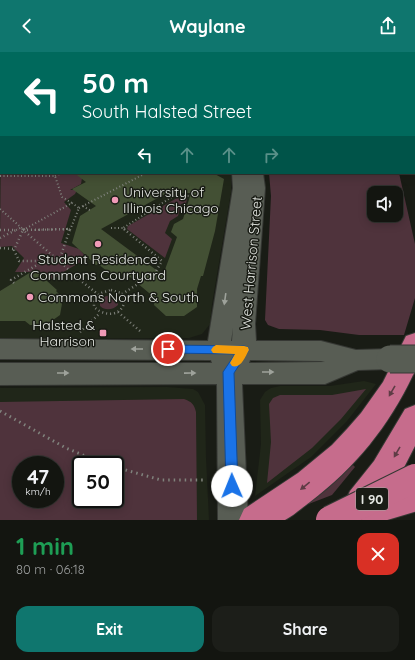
<!DOCTYPE html>
<html lang="en">
<head>
<meta charset="utf-8">
<style>
	:root { --surface:#131510; --page:#1c1e19; --text:#f1f3f6; --muted:#9d9f9f; --line:#323430; --accent:#0f766e }
	body { margin:0; font-family:Quicksand,sans-serif; background:var(--page); color:var(--text); height:100vh; display:flex; flex-direction:column; font-size:15px; white-space:nowrap }
	* { box-sizing:border-box; margin:0 }
	p { font-size:13px; color:var(--muted) }
	.icon { flex:none; width:22px; height:22px; fill:none; stroke:currentColor; stroke-width:2; stroke-linecap:round; stroke-linejoin:round }
	.map { position:relative; height:468px; overflow:hidden }
	.drawer { display:flex; flex-direction:column; background:var(--surface); flex:1 }
	.drawer>* { flex:none }
	.banner { position:absolute; left:0px; top:0px; width:415px; height:122px; box-shadow:0 2px 10px #0003,0 0 0 1px var(--line); background:#00695c; color:#fff; overflow:hidden }
	.tools { position:absolute; left:367px; top:134px; display:grid; gap:8px }
	.tools a { display:grid; place-items:center; width:36px; height:36px; border-radius:8px; background:var(--surface); box-shadow:0 2px 10px #0003,0 0 0 1px var(--line); font-size:20px }
	.speed { position:absolute; left:12px; top:404px; display:flex; gap:8px; font-size:20px; font-weight:700; text-align:center }
	.speed>* { display:grid; place-content:center; width:52px; height:52px; border-radius:50%; background:var(--surface); box-shadow:0 2px 10px #0003,0 0 0 1px var(--line); line-height:1 }
	.speed small { font-size:10px; font-weight:400 }
	.speed .limit { border:2px solid #111; border-radius:6px; background:#fff; color:#111 }
	.pin { position:absolute; display:grid; place-items:center; width:34px; height:34px; color:#fff; margin:-17px; border:2px solid #fff; border-radius:50%; box-shadow:0 1px 4px #0007 }
	.me { position:absolute; width:44px; margin:-22px; rotate:359deg; stroke-linejoin:round; filter:drop-shadow(0 0 3px #0008) }
	.turn { display:flex; align-items:center; gap:14px; height:84px; padding:0 16px; font-size:18px }
	.turn .icon { width:52px; height:52px; stroke-width:2.5 }
	.turn b { display:block; font-size:28px; line-height:34px }
	.lanes { display:flex; align-items:center; height:38px; padding:0 16px; background:#0003; justify-content:center; gap:20px; direction:ltr }
	.lanes .off { opacity:.35 }
	.round { display:grid; place-items:center; flex:none; width:42px; height:42px; border-radius:12px; background:var(--page) }
	.summary { display:flex; align-items:center; justify-content:space-between; height:68px; padding:0 16px }
	h1 { font-size:24px; font-weight:800; line-height:30px; color:#1e9e55 }
	.button { display:flex; gap:8px; margin-top:auto; padding:8px 16px }
	.button a { flex:1; height:46px; border-radius:12px; background:var(--accent); color:#fff; font-size:16px; font-weight:800; line-height:46px; text-align:center }
	.button a+a { background:var(--page); color:var(--text) }
	header { display:flex; justify-content:space-between; align-items:center; height:52px; padding:0 16px; background:var(--accent); color:#fff; font-size:18px; font-weight:800 }
	.map>svg:first-child { display:block }
</style>
</head>
<body>
<header><svg class="icon" aria-label="back" viewBox="0 0 24 24"><path d="M15 5l-7 7 7 7"/></svg>Waylane<svg class="icon" aria-label="share" viewBox="0 0 24 24"><path d="M12 15V3M7 8l5-5 5 5M5 13v7h14v-7"/></svg></header>
<div class="map">
<svg width="415" height="468" viewBox="0 0 415 468">
	<rect width="100%" height="100%" fill="#191c15"/>
	<g fill="#202619" fill-rule="evenodd">
		<path d="M0 0H223L1 1V121H231V140L212 252 210 272 202 282 189 286 0 287Z"/>
		<path d="M364 329 376 332 347 369 311 405 255 444 261 392 260 348 265 340 271 336 280 334H330Z"/>
		<path d="M167 335 193 337 198 340 205 353 206 406 209 468H0V336ZM21 413H55V447H21ZM81 413H115V447H81Z"/>
	</g>
	<g fill="#4f333c" fill-rule="evenodd">
		<path d="M1 81V121H74L82 126 81 132 70 138H77L75 142 64 150 71 158 61 191 79 197 87 206 52 227 41 220H15L24 206 12 194 0 195Z"/>
		<path d="M269 121H399L415 192V246L404 283H359L320 278 279 277 268 273 265 268 271 144ZM374 141H396V163H374Z"/>
		<path d="M177 146 187 147 186 151 181 152 178 164 170 169 165 181 172 187 165 206 127 177 128 174Z"/>
		<path d="M110 243 117 246 118 253C113 258 105 259 100 254V249L104 245Z"/>
		<path d="M366 337 341 367 312 396 267 431 271 390 269 352 273 346 280 343H332Z"/>
		<path d="M184 347C192 350 194 352 196 360L197 468H0V350ZM21 413H55V447H21ZM81 413H115V447H81Z"/>
		<path d="M353 413 355 415 332 443 306 453Z"/>
	</g>
	<g fill="#435034" fill-rule="evenodd">
		<path d="M74 121H132L130 122 213 121 224 127 215 179 203 224H201L197 237V255L184 264H166L154 253 155 246 124 220 119 223H112L98 212 96 213 72 191 80 164 96 154 72 137 86 130ZM167 141H191L183 167 174 172 171 180 177 185 163 223 101 177Z"/>
		<path d="M31 220H37L57 238 56 239 63 246 60 263 46 273H30L25 269H0V239Z"/>
	</g>
	<g fill="none" stroke-linecap="round" stroke-linejoin="round">
		<g stroke="#363834" stroke-width="2">
			<path id="service" d="M411 0H415V2H414V1Z"/>
		</g>
		<g stroke="#363834" stroke-width="2">
			<rect id="pedestrian" x="414" y="50" width="1" height="4"/>
		</g>
		<g stroke="#363834" stroke-width="2">
			<g id="secondary">
				<rect x="234" y="0" width="12" height="1"/>
				<path d="M232 121H263L265 136 255 272 256 289H321L356 298 390 297 398 300 402 307 398 314 390 317 358 318 325 332H242L248 468H218L217 332 0 333V311H212L211 308 0 307V287L208 289 230 155 233 136ZM233 276 232 289H231ZM250 308 321 309 325 310 249 311Z"/>
			</g>
		</g>
		<g stroke="#363834" stroke-width="2">
			<g id="motorway">
				<path d="M368 0H380L381 1H369Z"/>
				<rect x="414" y="57" width="1" height="9"/>
				<path d="M414 74 415 75V86L414 85Z"/>
				<rect x="414" y="99" width="1" height="12"/>
				<path d="M415 281V320L413 323C389 374 355 416 310 450 303 455 293 464 285 468 277 468 249 468 239 468L244 457 298 421 332 393 347 377 361 361 383 330 406 284Z"/>
				<path d="M415 353V394L396 431 372 461 361 466 350 461 345 450 350 439 374 409 405 357Z"/>
			</g>
		</g>
		<g stroke="#80837d" stroke-width="1.5" stroke-dasharray="0.5 2" stroke-linecap="butt">
			<path d="M86 0 92 1"/>
			<path d="M56 1 59 0"/>
			<path d="M0 73 1 71"/>
		</g>
		<g stroke="#80837d" stroke-width="2" stroke-dasharray="1 2.5" stroke-linecap="butt">
			<path d="M0 124H55L62 145 72 151"/>
			<path d="M55 124 62 121"/>
			<path d="M83 154 91 159"/>
			<path d="M79 156 146 121"/>
			<path d="M0 157 24 178"/>
			<path d="M111 176H123"/>
			<path d="M16 178 20 176"/>
			<path d="M23 178 72 151"/>
			<path d="M31 178 70 177"/>
			<path d="M70 178 79 156 72 151"/>
			<path d="M125 178 123 176 175 143 190 144"/>
		</g>
		<g stroke="#80837d" stroke-width="2.5" stroke-dasharray="1 3" stroke-linecap="butt">
			<path d="M22 177 68 217"/>
			<path d="M25 177 23 178 14 198 19 209H59L70 177"/>
			<path d="M124 177 162 209 155 221"/>
			<path d="M0 178H16"/>
			<path d="M23 178 70 177"/>
			<path d="M0 186 18 177"/>
			<path d="M0 196 14 197"/>
			<path d="M76 225 99 243"/>
			<path d="M14 231 11 228 44 209"/>
			<path d="M111 238 121 241 125 246C124 264 106 266 94 255V248L101 241Z"/>
			<path d="M122 242 138 232"/>
			<path d="M118 260 140 279"/>
			<path d="M80 280 100 261"/>
		</g>
		<g stroke="#80837d" stroke-width="3" stroke-dasharray="1.5 4" stroke-linecap="butt">
			<path d="M0 359 66 396 107 413"/>
			<path d="M115 415 161 428H203"/>
		</g>
		<use href="#service" fill="#585d54" fill-rule="evenodd"/>
		<use href="#pedestrian" fill="#585d54" fill-rule="evenodd"/>
		<use href="#secondary" fill="#585d54" fill-rule="evenodd"/>
		<use href="#motorway" fill="#c66c8c" fill-rule="evenodd"/>
		<g stroke="#a6a9a3" stroke-width="3">
			<path id="rail" d="M414 40 415 42"/>
		</g>
		<use href="#rail" stroke="#191c15" stroke-width="2" stroke-dasharray="5.5" stroke-linecap="butt"/>
		<g stroke="#363834" stroke-width="29" stroke-linecap="butt">
			<path id="secondary-bridge" d="M390 307H415"/>
		</g>
		<g stroke="#363834" stroke-width="30" stroke-linecap="butt">
			<g id="motorway-bridge">
				<path d="M372 458 415 445"/>
				<path d="M330 468 415 426"/>
			</g>
		</g>
		<use href="#secondary-bridge" stroke="#585d54" stroke-width="27"/>
		<use href="#motorway-bridge" stroke="#c66c8c" stroke-width="28"/>
	</g>
	<defs><path id="oneway-solid" d="M-6-.8H1V-3.2L6.5 0L1 3.2V.8H-6Z"/></defs>
	<g fill="#9ea29b">
		<use href="#oneway-solid" transform="translate(225 247) rotate(98)"/>
		<use href="#oneway-solid" transform="translate(137 297) rotate(180)"/>
		<use href="#oneway-solid" transform="translate(268 320)"/>
		<use href="#oneway-solid" transform="translate(63 321)"/>
		<use href="#oneway-solid" transform="translate(190 321) rotate(-1)"/>
	</g>
	<g fill="#5e3c45">
		<use href="#oneway-solid" transform="translate(392 339) rotate(120)"/>
		<use href="#oneway-solid" transform="translate(397 400) rotate(120)"/>
		<use href="#oneway-solid" transform="translate(305 434) rotate(141)"/>
	</g>
	<path fill="#1a73e8" stroke="#114b97" d="M168 293 244 294 248 295 249 298 234 321 238 434 236 438 232 440 227 438 226 434 223 320 235 302 168 301 164 300 163 297 164 294Z"/>
	<path fill="#f59e0b" d="M216 293 244 294 248 295 249 298C245 305 241 317 232 314L230 311 235 302 213 301 211 298 213 295Z"/>
	<g fill="#f09ab7" stroke="#191c15" stroke-width="1.5">
		<circle cx="115" cy="148" r="4"/>
		<circle cx="98" cy="192" r="4"/>
		<circle cx="30" cy="245" r="4"/>
		<rect x="99" y="277" width="8" height="8" rx="2"/>
	</g>
	<g text-anchor="middle" stroke-width="3" stroke-linejoin="round" paint-order="stroke">
		<rect fill="#191c15" stroke="#a7aaa4" stroke-width="1" x="356" y="436" width="32" height="22" rx="3"/>
		<g font-size="13" font-weight="bold" fill="#e4e7e2">
			<text x="372" y="452">I 90</text>
		</g>
		<g font-size="14" fill="#e4e7e2" stroke="#191c15" text-anchor="start">
			<text x="123" y="145">University of<tspan x="123" dy="16">Illinois Chicago</tspan></text>
			<text x="98" y="212" text-anchor="middle">Student Residence<tspan x="98" dy="16">Commons Courtyard</tspan></text>
			<text x="38" y="250">Commons North &amp; South</text>
			<text x="95" y="278" text-anchor="end">Halsted &amp;<tspan x="95" dy="16">Harrison</tspan></text>
		</g>
		<g font-size="14" fill="#e4e7e2" stroke="#191c15">
			<text transform="translate(251 211) rotate(-85)" y="5">West Harrison Street</text>
		</g>
	</g>
</svg>
<div class="tools">
<a><svg class="icon" aria-label="sound" viewBox="0 0 24 24"><path d="M4 9h4l5-4v14l-5-4H4zM17 9q2 3 0 6"/></svg></a>
</div>
<div class="speed"><div>47<small>km/h</small></div><div class="limit">50</div></div>
<div class="pin" style="left:168px;top:297px;background:#d93025"><svg class="icon" aria-label="arrive" viewBox="0 0 24 24"><path d="M6 21V4h12l-3 4 3 4H6"/></svg></div>
<svg class="me" style="left:232px;top:434px" viewBox="-20 -20 40 40"><circle r="19" fill="#fff"/><path d="M0-13L10 11 0 6-10 11z" fill="#1a73e8"/></svg>
<div class="banner">
<div class="turn"><svg class="icon" aria-label="left" viewBox="0 0 24 24"><path d="M17 20v-9H6M10 6l-5 5 5 5"/></svg><div><b>50 m</b>South Halsted Street</div></div>
<div class="lanes"><svg class="icon" aria-label="left" viewBox="0 0 24 24"><path d="M17 20v-9H6M10 6l-5 5 5 5"/></svg><svg class="icon off" aria-label="ahead" viewBox="0 0 24 24"><path d="M12 20V5M6 11l6-6 6 6"/></svg><svg class="icon off" aria-label="ahead" viewBox="0 0 24 24"><path d="M12 20V5M6 11l6-6 6 6"/></svg><svg class="icon off" aria-label="right" viewBox="0 0 24 24"><path d="M7 20v-9h11M14 6l5 5-5 5"/></svg></div>
</div>
</div>
<section class="drawer">
<div class="summary"><div><h1>1 min</h1><p>80 m · 06:18</p></div><a class="round" style="background:#d93025;color:#fff"><svg class="icon" aria-label="close" viewBox="0 0 24 24"><path d="M6 6l12 12M18 6L6 18"/></svg></a></div>
<div class="button"><a>Exit</a><a>Share</a></div>
</section>
</body>
</html>
